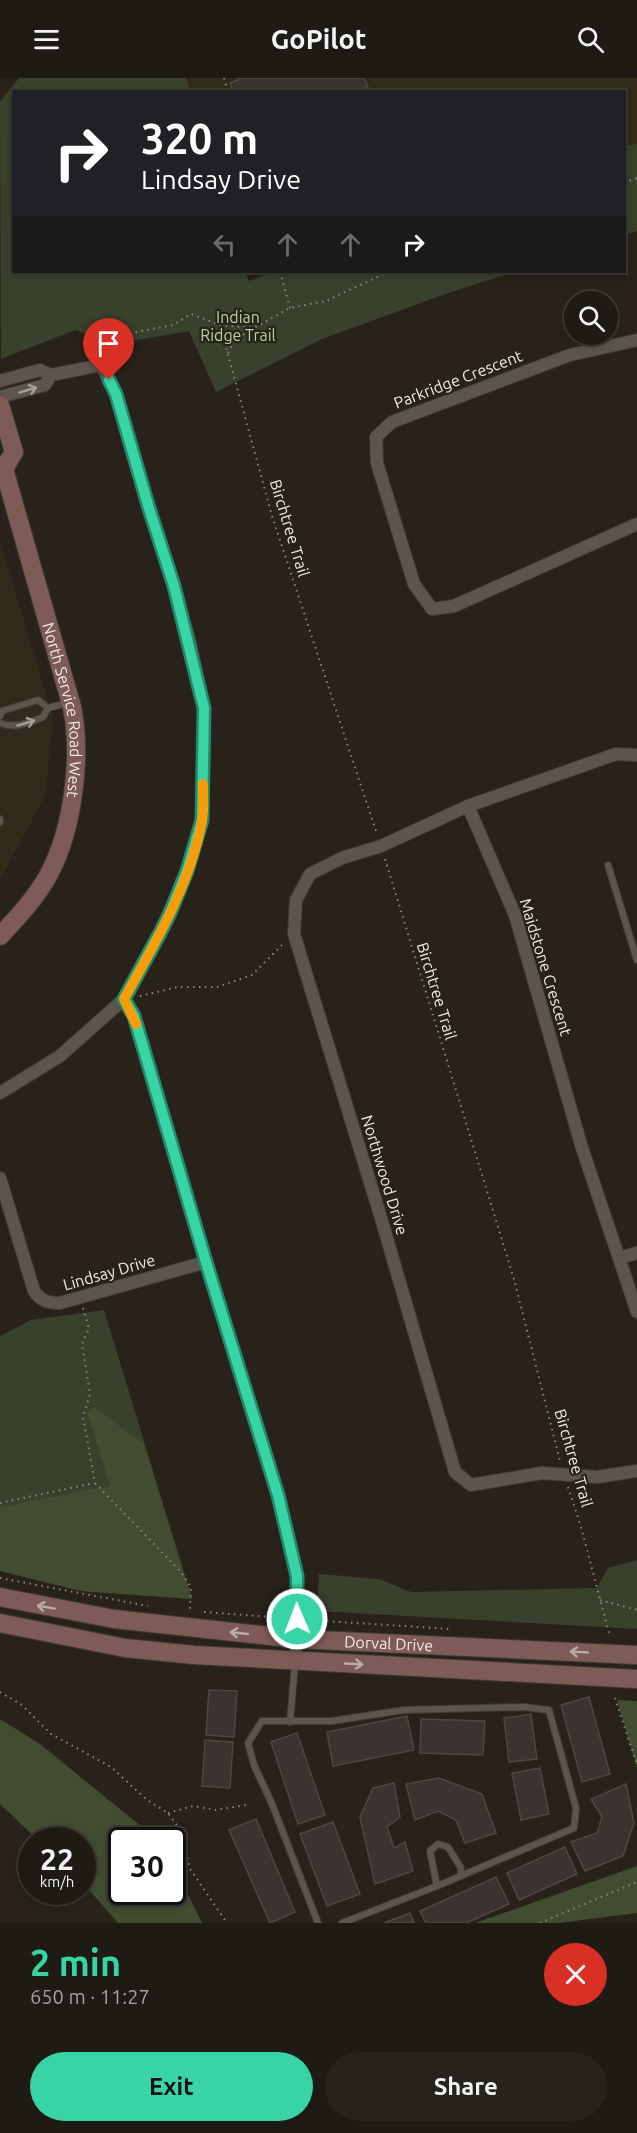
<!DOCTYPE html>
<html lang="en">
<head>
<meta charset="utf-8">
<style>
	:root { --surface:#1e1a14; --page:#26231d; --text:#f1f3f6; --muted:#a1a1a0; --line:#3c3834; --accent:#38d4a6 }
	body { margin:0; font-family:Ubuntu,sans-serif; background:var(--page); color:var(--text); height:100vh; display:flex; flex-direction:column; font-size:22px; white-space:nowrap }
	* { box-sizing:border-box; margin:0 }
	p { font-size:20px; color:var(--muted) }
	.icon { flex:none; width:33px; height:33px; fill:none; stroke:currentColor; stroke-width:2; stroke-linecap:round; stroke-linejoin:round }
	.map { position:relative; height:1845px; overflow:hidden }
	.sheet { display:flex; flex-direction:column; background:var(--surface); flex:1 }
	.sheet>* { flex:none }
	.hud { position:absolute; left:12px; top:12px; width:614px; height:183px; border-radius:0px; box-shadow:0 3px 9px #0003,0 0 0 2px var(--line); background:#202124; color:#fff; overflow:hidden }
	.tools { position:absolute; left:564px; top:213px; display:grid; gap:12px }
	.tools a { display:grid; place-items:center; width:54px; height:54px; border-radius:50%; background:var(--surface); box-shadow:0 3px 9px #0003,0 0 0 2px var(--line); font-size:30px }
	.speed { position:absolute; left:18px; top:1749px; display:flex; gap:12px; font-size:30px; font-weight:700; text-align:center }
	.speed>* { display:grid; place-content:center; width:78px; height:78px; border-radius:50%; background:var(--surface); box-shadow:0 3px 9px #0003,0 0 0 2px var(--line); line-height:1 }
	.speed small { font-size:15px; font-weight:400 }
	.speed .limit { border:3px solid #111; border-radius:9px; background:#fff; color:#111 }
	.pin { position:absolute; display:grid; place-items:center; width:51px; height:51px; color:#fff; margin:-62px -26px; border-radius:50% 50% 50% 0; rotate:-45deg; box-shadow:0 0 6px #0007 }
	.pin .icon { rotate:45deg }
	.me { position:absolute; width:66px; margin:-33px; rotate:359deg; stroke-linejoin:round; filter:drop-shadow(0 0 4px #0008) }
	.turn { display:flex; align-items:center; gap:21px; height:126px; padding:0 30px; font-size:27px }
	.turn .icon { width:78px; height:78px; stroke-width:2.5 }
	.turn b { display:block; font-size:42px; line-height:51px }
	.lanes { display:flex; align-items:center; height:57px; padding:0 30px; background:#0003; justify-content:center; gap:30px; direction:ltr }
	.lanes .off { opacity:.35 }
	.round { display:grid; place-items:center; flex:none; width:63px; height:63px; border-radius:32px; background:var(--page) }
	.summary { display:flex; align-items:center; justify-content:space-between; height:102px; padding:0 30px }
	h1 { font-size:36px; font-weight:700; line-height:45px; color:var(--accent) }
	.primary-button { display:flex; gap:12px; margin-top:auto; padding:12px 30px }
	.primary-button a { flex:1; height:69px; border-radius:36px; background:var(--accent); color:#111; font-size:24px; font-weight:700; line-height:69px; text-align:center }
	.primary-button a+a { background:var(--page); color:var(--text) }
	header { display:flex; justify-content:space-between; align-items:center; height:78px; padding:0 30px; background:var(--surface); font-size:27px; font-weight:700 }
	.map>svg:first-child { display:block }
</style>
</head>
<body>
<header><svg class="icon" aria-label="menu" viewBox="0 0 24 24"><path d="M4 6h16M4 12h16M4 18h16"/></svg>GoPilot<svg class="icon" aria-label="search" viewBox="0 0 24 24"><circle cx="10" cy="10" r="6"/><path d="M15 15l6 6"/></svg></header>
<div class="map">
<svg width="637" height="1845" viewBox="0 0 637 1845">
	<rect width="100%" height="100%" fill="#28221a"/>
	<g fill="#32291b">
		<path d="M186 0H637V66L624 68V14H190Z"/>
		<path d="M0 463 53 640 46 716 0 802Z"/>
	</g>
	<g fill="#39412d">
		<path d="M19 0H186L190 13 14 14V194H245L249 203 273 194H514L451 214 322 261 216 314 189 253 114 266 75 252 1 281 0 24Z"/>
		<path d="M637 66V153L624 157V68Z"/>
		<path d="M104 1232 192 1521 81 1513 0 1493V1258L31 1242Z"/>
		<path d="M637 1482V1551L317 1533 319 1496 379 1501 411 1514 597 1510 608 1490Z"/>
	</g>
	<g fill="#414c30">
		<path d="M94 1329 144 1366 192 1521 81 1513 0 1493V1429L110 1408 87 1334Z"/>
		<path d="M617 1622 637 1623V1690Z"/>
		<path d="M0 1641 40 1666 158 1762H122V1814H172L173 1786 202 1845H118L83 1805 82 1762H38L0 1726Z"/>
		<path d="M637 1788V1835L559 1845H475Z"/>
	</g>
	<g fill="#3d322f" stroke="#504542" stroke-width="1.5">
		<path d="M237 0H364L368 9 360 12 361 14H233L230 5 238 2Z"/>
		<path d="M209 1612 237 1613 234 1659 206 1657Z"/>
		<path d="M589 1619 610 1696 582 1704 561 1627Z"/>
		<path d="M531 1636 537 1681 509 1684 504 1640Z"/>
		<path d="M407 1638 414 1672 333 1688 327 1654Z"/>
		<path d="M421 1641 485 1643 483 1677 420 1675Z"/>
		<path d="M297 1655 325 1737 298 1746 271 1664Z"/>
		<path d="M205 1662 233 1664 230 1710 202 1708Z"/>
		<path d="M540 1690 549 1736 521 1742 512 1695Z"/>
		<path d="M439 1700 482 1716 496 1755 465 1765 456 1742 438 1733 415 1742 406 1706Z"/>
		<path d="M394 1705 400 1739 387 1749 394 1770 405 1764 413 1793 375 1806 360 1739 373 1710Z"/>
		<path d="M626 1706 634 1745 623 1778 585 1793 571 1764 597 1755 602 1739 591 1721Z"/>
		<path d="M256 1741 295 1834 270 1845 229 1752Z"/>
		<path d="M333 1744 360 1816 327 1828 300 1756Z"/>
		<path d="M565 1769 577 1796 519 1822 507 1795Z"/>
		<path d="M496 1799 509 1826 466 1845H426L420 1833Z"/>
		<path d="M410 1835 414 1845H384Z"/>
	</g>
	<g fill="none" stroke-linecap="round" stroke-linejoin="round">
		<g stroke="#413d36" stroke-width="8">
			<g id="lane">
				<path d="M0 638 2 633 38 622 48 630"/>
				<path d="M0 645C16 651 27 645 43 639L48 630 67 625"/>
				<path d="M0 741V744"/>
				<path d="M608 787 637 882"/>
				<path d="M290 1644 295 1585"/>
				<path d="M437 1808 430 1773 438 1766 448 1769 461 1790V1796"/>
				<path d="M318 1845 272 1726 254 1687 248 1665 262 1643H332L404 1632 524 1629 549 1632 576 1730 574 1750 437 1808 342 1845"/>
			</g>
		</g>
		<g stroke="#413d36" stroke-width="14">
			<g id="street">
				<path d="M637 262 570 277 392 344 376 359 377 385 414 506 432 531 454 528 637 446"/>
				<path d="M0 303 40 292 51 297 101 287 116 316 148 427 174 508 190 565 204 630 202 742 187 793 161 855 124 921 60 978 0 1015"/>
				<path d="M0 319 45 307 51 297"/>
				<path d="M637 677 616 676 468 728 515 837 582 1070 619 1180 637 1175"/>
				<path d="M468 728 381 768 342 780 310 796 296 822 294 856 381 1140 455 1394 471 1407 542 1395 597 1399 637 1393"/>
				<path d="M124 921 134 938 206 1184 278 1417 297 1498 296 1582"/>
				<path d="M0 1100 34 1213C41 1223 48 1225 60 1225L206 1184"/>
				<path d="M619 1180 637 1234"/>
			</g>
		</g>
		<g stroke="#413d36" stroke-width="20">
			<g id="secondary">
				<path d="M0 327 14 374 4 391"/>
				<path id="s1" d="M0 387 4 391 72 629C82 679 73 751 49 796 36 820 18 839 0 858"/>
				<path id="s2" d="M0 1519 114 1541 297 1561 637 1577"/>
				<path d="M0 1545 125 1570 194 1577 637 1601"/>
			</g>
		</g>
		<g stroke="#8a867f" stroke-width="2" stroke-dasharray="1.5 4.5" stroke-linecap="butt">
			<path d="M224 0 228 14"/>
			<path d="M624 105 637 100"/>
			<path d="M280 194 290 230"/>
			<path d="M220 247 272 438 377 756"/>
			<path d="M103 274 104 267 116 258 173 247 191 236 220 247 254 250 290 230 326 223 388 194"/>
			<path d="M228 275 234 263 253 250"/>
			<path d="M385 781 514 1201 560 1383"/>
			<path d="M140 918 178 909H217L252 897 283 866"/>
			<path d="M83 1230 89 1250 82 1266 90 1316 83 1339 95 1405 180 1493 191 1509 190 1533"/>
			<path d="M568 1409 581 1449 610 1559"/>
			<path d="M0 1425 94 1405"/>
			<path d="M0 1500 148 1528"/>
			<path d="M600 1522 637 1532"/>
			<path d="M204 1534 285 1540"/>
			<path d="M309 1542 450 1551"/>
			<path d="M0 1614 22 1627 51 1656 111 1689 147 1722 168 1735 181 1753 190 1791 227 1845"/>
			<path d="M615 1620 637 1687"/>
			<path d="M168 1735 193 1728 215 1732 246 1727"/>
			<path d="M540 1845 637 1804"/>
		</g>
		<use href="#lane" stroke="#5c554c" stroke-width="6"/>
		<use href="#street" stroke="#5c554c" stroke-width="12"/>
		<use href="#secondary" stroke="#7f5b57" stroke-width="18"/>
	</g>
	<defs><path id="oneway-shaft" d="M-6 0H5M1.5-3L5.5 0L1.5 3" fill="none" stroke-width="1.6" stroke-linecap="round" stroke-linejoin="round" transform="scale(1.5)"/></defs>
	<g stroke="#a4a098">
		<use href="#oneway-shaft" transform="translate(28 312) rotate(-16)"/>
		<use href="#oneway-shaft" transform="translate(26 645) rotate(-17)"/>
	</g>
	<g stroke="#bcaaa5">
		<use href="#oneway-shaft" transform="translate(46 1529) rotate(-170)"/>
		<use href="#oneway-shaft" transform="translate(239 1555) rotate(-174)"/>
		<use href="#oneway-shaft" transform="translate(579 1574) rotate(-177)"/>
		<use href="#oneway-shaft" transform="translate(354 1586) rotate(3)"/>
	</g>
	<g fill="none" stroke-linecap="round" stroke-linejoin="round">
		<g stroke="#248a6c" stroke-width="15">
			<path id="route" d="M109 302 116 316 148 427 174 508 204 630 202 742 187 793 170 835 160 855 124 921 134 938 206 1184 278 1417 297 1498V1541"/>
		</g>
		<use href="#route" stroke="#38d4a6" stroke-width="10"/>
		<path stroke="#f59e0b" stroke-width="10" d="M136 946 124 921C155 865 190 807 202 743 204 731 203 718 203 706"/>
	</g>
	<g text-anchor="middle" stroke-width="4.5" stroke-linejoin="round" paint-order="stroke">
		<g font-size="16" fill="#bbd09a" stroke="#28221a">
			<text x="238" y="245">Indian<tspan x="238" dy="18">Ridge Trail</tspan></text>
		</g>
		<g font-size="16" fill="#edeae4" stroke="#28221a">
			<text transform="translate(458 301) rotate(-21)" y="6">Parkridge Crescent</text>
			<text transform="translate(290 450) rotate(73)" y="6">Birchtree Trail</text>
			<text dy="6" stroke="none"><textPath href="#s1" startOffset="255">North Service Road West</textPath></text>
			<text transform="translate(546 889) rotate(73)" y="6">Maidstone Crescent</text>
			<text transform="translate(437 913) rotate(73)" y="6">Birchtree Trail</text>
			<text transform="translate(385 1097) rotate(73)" y="6">Northwood Drive</text>
			<text transform="translate(109 1194) rotate(-16)" y="6">Lindsay Drive</text>
			<text transform="translate(574 1380) rotate(74)" y="6">Birchtree Trail</text>
			<text dy="6" stroke="none"><textPath href="#s2" startOffset="392">Dorval Drive</textPath></text>
		</g>
	</g>
</svg>
<div class="tools">
<a><svg class="icon" aria-label="search" viewBox="0 0 24 24"><circle cx="10" cy="10" r="6"/><path d="M15 15l6 6"/></svg></a>
</div>
<div class="speed"><div>22<small>km/h</small></div><div class="limit">30</div></div>
<div class="pin" style="left:109px;top:302px;background:#d93025"><svg class="icon" aria-label="arrive" viewBox="0 0 24 24"><path d="M6 21V4h12l-3 4 3 4H6"/></svg></div>
<svg class="me" style="left:297px;top:1541px" viewBox="-20 -20 40 40"><circle r="17" fill="#38d4a6" stroke="#fff" stroke-width="3"/><path d="M0-11L8 9 0 5-8 9z" fill="#fff"/></svg>
<div class="hud">
<div class="turn"><svg class="icon" aria-label="right" viewBox="0 0 24 24"><path d="M7 20v-9h11M14 6l5 5-5 5"/></svg><div><b>320 m</b>Lindsay Drive</div></div>
<div class="lanes"><svg class="icon off" aria-label="left" viewBox="0 0 24 24"><path d="M17 20v-9H6M10 6l-5 5 5 5"/></svg><svg class="icon off" aria-label="ahead" viewBox="0 0 24 24"><path d="M12 20V5M6 11l6-6 6 6"/></svg><svg class="icon off" aria-label="ahead" viewBox="0 0 24 24"><path d="M12 20V5M6 11l6-6 6 6"/></svg><svg class="icon" aria-label="right" viewBox="0 0 24 24"><path d="M7 20v-9h11M14 6l5 5-5 5"/></svg></div>
</div>
</div>
<section class="sheet">
<div class="summary"><div><h1>2 min</h1><p>650 m · 11:27</p></div><a class="round" style="background:#d93025;color:#fff"><svg class="icon" aria-label="close" viewBox="0 0 24 24"><path d="M6 6l12 12M18 6L6 18"/></svg></a></div>
<div class="primary-button"><a>Exit</a><a>Share</a></div>
</section>
</body>
</html>
